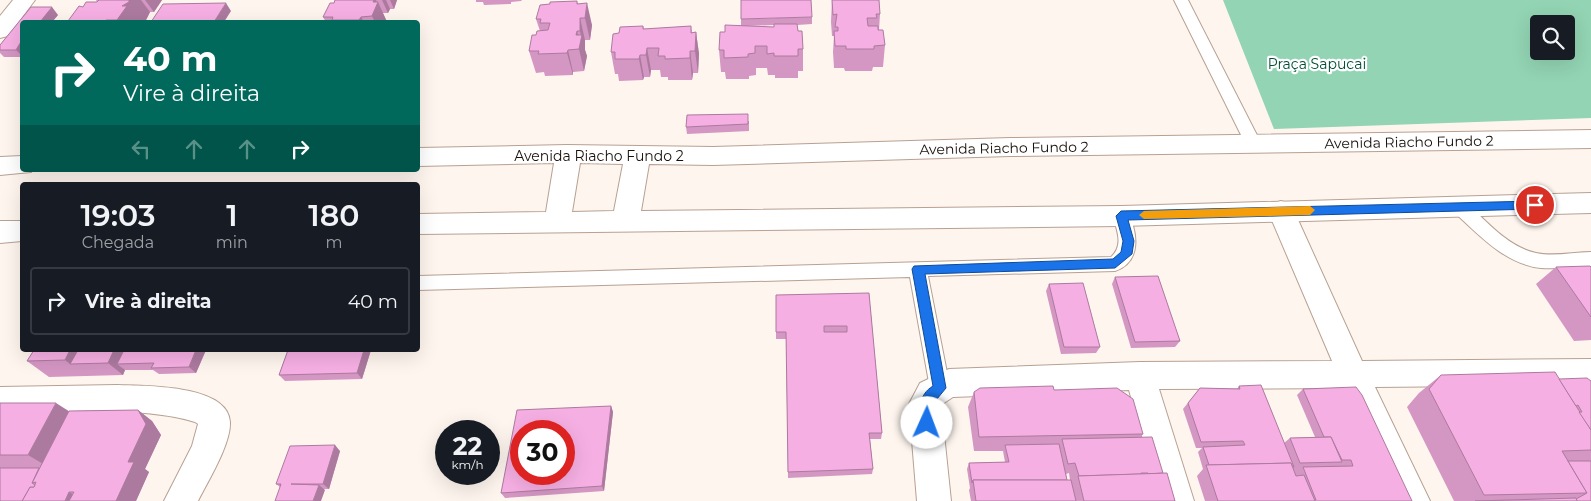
<!DOCTYPE html>
<html lang="pt">
<head>
<meta charset="utf-8">
<style>
	:root { --surface:#171b24; --page:#20242c; --text:#f1f3f6; --muted:#9ea1a6; --line:#363941 }
	body { margin:0; font-family:Montserrat,sans-serif; background:var(--page); color:var(--text); height:100vh; display:flex; flex-direction:column; font-size:19px; white-space:nowrap }
	* { box-sizing:border-box; margin:0 }
	p { font-size:16px; color:var(--muted) }
	.icon { flex:none; width:28px; height:28px; fill:none; stroke:currentColor; stroke-width:2; stroke-linecap:round; stroke-linejoin:round }
	.map { position:relative; flex:1; overflow:hidden }
	.drawer { position:absolute; left:20px; top:182px; width:400px; height:170px; display:flex; flex-direction:column; background:var(--surface); border-radius:5px; box-shadow:0 5px 20px #0002 }
	.drawer>* { flex:none }
	.top-card { position:absolute; left:20px; top:20px; width:400px; height:152px; border-radius:5px; box-shadow:0 5px 20px #0002; background:#00695c; color:#fff; overflow:hidden }
	.fabs { position:absolute; left:1530px; top:15px; display:grid; gap:10px }
	.fabs a { display:grid; place-items:center; width:45px; height:45px; border-radius:5px; background:var(--surface); box-shadow:0 5px 20px #0002; font-size:25px }
	.speed { position:absolute; left:435px; top:420px; display:flex; gap:10px; font-size:25px; font-weight:700; text-align:center }
	.speed>* { display:grid; place-content:center; width:65px; height:65px; border-radius:50%; background:var(--surface); box-shadow:0 5px 20px #0002; line-height:1 }
	.speed small { font-size:12px; font-weight:400 }
	.speed .limit { border:8px solid #d22; background:#fff; color:#111 }
	.pin { position:absolute; display:grid; place-items:center; width:42px; height:42px; color:#fff; margin:-21px; border:2px solid #fff; border-radius:50%; box-shadow:0 1px 5px #0007 }
	.me { position:absolute; width:55px; margin:-28px; rotate:2deg; stroke-linejoin:round; filter:drop-shadow(0 0 4px #0008) }
	.turn { display:flex; align-items:center; gap:18px; height:105px; padding:0 20px; font-size:22px }
	.turn .icon { width:65px; height:65px; stroke-width:2.5 }
	.turn b { display:block; font-size:35px; line-height:42px }
	.lanes { display:flex; align-items:center; height:48px; padding:0 20px; background:#0003; justify-content:center; gap:25px; direction:ltr }
	.lanes .off { opacity:.35 }
	.eta { display:flex; justify-content:space-evenly; align-items:center; height:85px; text-align:center }
	.eta b { font-size:30px; font-weight:600; line-height:35px }
	ul { padding:0; list-style:none }
	li { display:flex; align-items:center; gap:15px; height:68px; margin:0 10px 8px; padding:0 10px; border:2px solid var(--line); border-radius:5px }
	li div { flex:1 }
	li b { display:block; font-size:19px }
	li em { font-style:normal }
	.map>svg:first-child { display:block }
</style>
</head>
<body>
<div class="map">
<svg width="1591" height="501" viewBox="0 0 1591 501">
	<rect width="100%" height="100%" fill="#fef5ee"/>
	<path fill="#92d4b3" fill-rule="evenodd" d="M1223 0H1591V118L1274 129ZM1539 24H1566V51H1539Z"/>
	<g fill="none" stroke-linecap="round" stroke-linejoin="round">
		<g stroke="#b7a192" stroke-width="2">
			<g id="service">
				<path d="M1174 0H1188L1262 145 1260 149H1248Z"/>
				<path d="M1460 201 1466 202C1486 221 1508 247 1536 253 1554 257 1573 252 1591 252V266C1574 267 1557 269 1541 268 1505 264 1479 235 1454 212L1452 207 1454 202Z"/>
				<path d="M1121 209 1127 211C1138 232 1142 262 1115 271L928 276 950 388 947 394 940 397 933 394 930 388 910 277 418 290V276L1111 257C1124 245 1117 231 1113 216L1115 211Z"/>
			</g>
		</g>
		<g stroke="#b7a192" stroke-width="2">
			<g id="minor">
				<path d="M13 0H35L8 36 0 38V16Z"/>
				<path d="M1281 201 1290 204 1294 211 1362 361 1591 359V385L1375 387 1430 501H1396L1344 388 1159 389 1194 501H1160L1129 390 953 397 941 405 951 501H917L909 404 920 383 949 369 1140 362 1332 361 1268 211 1272 204Z"/>
				<path d="M117 385C143 386 228 384 230 422 231 444 208 481 198 501H164L192 446 198 424 195 422C139 405 59 413 0 415V387Z"/>
			</g>
		</g>
		<g stroke="#b7a192" stroke-width="2">
			<g id="tertiary">
				<path d="M1591 130V148L1010 156 713 165 649 164 641 211 1121 206 1591 193V213L1121 226 418 234V214L546 212 554 163 418 166V148L567 145 713 147 1010 138ZM580 163 623 164 614 211 572 212Z"/>
				<path d="M22 156V170H32L31 172 0 175V157Z"/>
				<path d="M0 221H22V241L0 243Z"/>
			</g>
		</g>
		<use href="#service" fill="#fff" fill-rule="evenodd"/>
		<use href="#minor" fill="#fff" fill-rule="evenodd"/>
		<use href="#tertiary" fill="#fff" fill-rule="evenodd"/>
	</g>
	<g fill="#d496c3" fill-rule="evenodd">
		<path d="M96 0H162L154 12H150L145 22H69L68 21 83 7 97 2Z"/>
		<path d="M335 0H397L394 9H390L388 13H383L387 22H326L323 17 334 3Z"/>
		<path d="M476 0H522L521 1 511 2V4L484 5 483 2H476Z"/>
		<path d="M832 0 880 14 879 30 885 45 883 67H873L872 71H845L844 68H834L833 52 834 36H832L831 22Z"/>
		<path d="M577 1 578 4 592 25 590 40H585V50L587 56 584 71 573 72V75L545 76 544 72 536 73 529 51 536 35 540 31 536 19 550 4Z"/>
		<path d="M31 7 58 15 52 22H22V57H4L0 53V45Z"/>
		<path d="M812 17V24L797 25 798 31 803 49V71H798V78H775V75H768L767 68H756V75L749 76V79H726L725 72H721L719 50 725 32 741 26V19ZM774 25V27L747 26Z"/>
		<path d="M643 26 644 29H649L691 26 692 33 696 32 699 54 698 73H693L692 80H668V77H661L660 70H651L650 77H644L643 80 619 81 618 74H615L611 52 619 33Z"/>
		<path d="M749 121V131L687 134 686 127Z"/>
		<path d="M1556 267H1591V340L1574 341 1536 284Z"/>
		<path d="M1115 277 1180 341 1175 347 1131 348 1112 284Z"/>
		<path d="M1049 284 1100 347 1096 353 1061 354 1046 291Z"/>
		<path d="M869 293 882 433 881 439H870L873 469 872 474 788 478 786 339H776V332Z"/>
		<path d="M34 350H206L196 373 159 374 153 370H125L123 375 49 377 27 361Z"/>
		<path d="M288 350H371L362 379 285 381 279 375Z"/>
		<path d="M1441 375 1559 379 1591 381V501H1454L1407 407 1419 393Z"/>
		<path d="M1239 386 1284 443 1290 438 1315 437 1297 395 1303 389 1412 501H1205L1197 476 1203 469 1198 452 1202 448H1196L1183 409 1200 388 1237 389Z"/>
		<path d="M1054 390 1143 434 1141 437 1163 473 1175 501H971L969 490 970 488 967 469 969 463 1005 462 1003 451H974L968 407 974 392ZM1069 473 1070 480H1067L1066 474Z"/>
		<path d="M0 403 69 411 138 410 152 421 161 435 145 469 149 472 136 501H0Z"/>
		<path d="M611 406 613 412 604 491 505 498 501 493Z"/>
		<path d="M340 451 329 489H323L325 490 280 487 276 484Z"/>
	</g>
	<g fill="#ac7a9f">
		<path d="M129 0H141L150 12 145 22H119L117 20 122 6Z"/>
		<path d="M145 0H162L154 12Z"/>
		<path d="M374 0H376L377 3 378 2 387 22H375L372 16 373 2Z"/>
		<path d="M382 0H386L390 9 388 13Z"/>
		<path d="M390 0H397L394 9Z"/>
		<path d="M226 3 231 11 224 22H214Z"/>
		<path d="M587 3 592 25 590 40 585 18Z"/>
		<path d="M52 7 58 15 52 22H40Z"/>
		<path d="M361 17 364 22H361L359 20Z"/>
		<path d="M580 18 585 40V50L587 56 584 71 579 49 576 35 577 31 580 42 581 36 580 31Z"/>
		<path d="M696 32 699 54 698 73 695 51Z"/>
		<path d="M22 40V56L16 50Z"/>
		<path d="M647 48 651 70 650 77 646 55Z"/>
		<path d="M568 50 573 72V75L567 53Z"/>
		<path d="M690 51 693 73 692 80 690 58Z"/>
		<path d="M640 55 644 77 643 80 639 59Z"/>
		<path d="M70 350H100L70 364 65 360Z"/>
		<path d="M114 350H135L117 364 125 370 123 375 108 363Z"/>
		<path d="M196 350H206L196 373 189 367Z"/>
		<path d="M364 350H371L362 379 357 373Z"/>
		<path d="M56 403 86 422 50 468 28 455Z"/>
		<path d="M611 406 613 412 604 491 602 486Z"/>
		<path d="M138 410 152 421 161 435 145 469 149 472 136 501H116L128 462Z"/>
		<path d="M335 445 340 451 329 489 323 484Z"/>
		<path d="M319 485 325 490 321 501H313Z"/>
		<path d="M69 492 85 501H65Z"/>
	</g>
	<g fill="#f6afe3" stroke="#ac7a9f" fill-rule="evenodd">
		<path d="M99 0H129V2L122 6H127L117 20H106L105 22H77L78 21H68L79 6 83 7 86 2H97Z"/>
		<path d="M335 0H374L373 2H378L372 16 361 17 359 20H332L333 17H323L330 3H334Z"/>
		<path d="M741 0H811L812 17 741 19Z"/>
		<path d="M832 0H879L880 14H876L877 18H867L868 26H878V30H883L885 45 874 46V49H846V46H835L834 31H838V27H835L837 14 833 15Z"/>
		<path d="M577 1V4L587 3 585 18H580V31H577L576 35H582L579 49 568 50 567 53 538 54 539 51H529L532 35H536L537 31 548 30 550 23H540L541 19H536L540 5 550 4V2Z"/>
		<path d="M226 3 214 22H151L163 4Z"/>
		<path d="M31 7H52L40 22H22V40L16 50H0V45Z"/>
		<path d="M774 24H797L798 31H802L803 49H798V56H774V53L767 54V46H755V53L748 54V57L724 58V50H719L720 32H725V25L774 27Z"/>
		<path d="M643 26V29L691 26V33L696 32 695 51H690V58L665 59V56H658L659 48H647L646 55H640L639 59H615V52H611L613 34 619 33 620 27Z"/>
		<path d="M748 114V124L686 127 687 115Z"/>
		<path d="M1590 266 1591 267V317L1556 267Z"/>
		<path d="M1158 276 1180 341 1135 342 1115 277Z"/>
		<path d="M1083 283 1100 347H1064L1049 284Z"/>
		<path d="M869 293 882 433H869L873 469 788 472 786 332H776V295ZM824 326H847V332H824Z"/>
		<path d="M34 350H70L65 360 27 361Z"/>
		<path d="M78 350H114L108 363 70 364Z"/>
		<path d="M124 350H196L189 367 151 368 154 363 117 364Z"/>
		<path d="M288 350H364L357 373 279 375Z"/>
		<path d="M1555 372 1591 430V450L1562 451 1587 493 1484 495 1429 389 1441 375Z"/>
		<path d="M1587 378 1591 381V430L1579 412H1582L1578 405 1576 406 1559 379Z"/>
		<path d="M1261 385 1294 467H1293L1291 463 1209 465 1203 447 1245 445 1243 441 1201 442 1188 403 1200 388 1240 389 1239 386Z"/>
		<path d="M1053 386 1054 390 1117 388 1133 399 1143 434 979 437 974 392 980 388Z"/>
		<path d="M1356 387 1362 395 1412 501H1315L1314 500H1316L1303 467 1353 466 1351 460H1342L1331 437H1324L1303 389Z"/>
		<path d="M0 403H56L28 455H0Z"/>
		<path d="M611 406 602 486 501 493 517 410ZM521 431H564V474H521Z"/>
		<path d="M138 410 146 424 128 462H134L116 501H69L74 492H69L65 501H22L30 487H34L36 482 32 483 69 411Z"/>
		<path d="M1152 437 1163 473 1148 474V473H1141V474L1079 476 1075 463 1068 464 1062 439Z"/>
		<path d="M1331 437 1342 462 1300 463 1290 438Z"/>
		<path d="M1059 444 1067 480H973L972 483 969 463 1009 462 1005 445Z"/>
		<path d="M335 445 323 484H291L319 485 313 501H275L281 484H276L290 446Z"/>
		<path d="M1568 461H1591V501H1577L1576 499 1587 493Z"/>
		<path d="M1291 463 1296 476 1304 475 1315 501H1218L1206 465Z"/>
		<path d="M0 468H39L32 483 35 485 34 487H30L22 501H0Z"/>
		<path d="M1167 473 1175 501H1084L1078 476Z"/>
		<path d="M973 480H1071L1076 501H976Z"/>
		<path d="M1576 498 1577 501H1475Z"/>
	</g>
	<path fill="#1a73e8" stroke="#114b97" d="M1535 201 1540 205 1535 209 1128 220 1134 241 1132 254 1115 268 925 274 946 388 932 405 934 423 932 428 927 429 923 428C916 413 919 394 933 386L912 269 914 266 1113 259 1121 252 1123 241 1116 216 1121 211Z"/>
	<path fill="#f59e0b" d="M1310 206 1315 210 1310 215 1144 219 1139 215 1144 211Z"/>
	<g text-anchor="middle" stroke-width="4.5" stroke-linejoin="round" paint-order="stroke">
		<g font-size="14" fill="#014e34" stroke="#fff">
			<text x="1317" y="69">Praça Sapucai</text>
		</g>
		<g font-size="14" fill="#18100b" stroke="#fff">
			<text transform="translate(1409 142) rotate(-1)" y="5">Avenida Riacho Fundo 2</text>
			<text transform="translate(1004 148) rotate(-1)" y="5">Avenida Riacho Fundo 2</text>
			<text x="599" y="161">Avenida Riacho Fundo 2</text>
		</g>
	</g>
</svg>
<div class="fabs">
<a><svg class="icon" aria-label="search" viewBox="0 0 24 24"><circle cx="10" cy="10" r="6"/><path d="M15 15l6 6"/></svg></a>
</div>
<div class="speed"><div>22<small>km/h</small></div><div class="limit">30</div></div>
<div class="pin" style="left:1535px;top:205px;background:#d93025"><svg class="icon" aria-label="arrive" viewBox="0 0 24 24"><path d="M6 21V4h12l-3 4 3 4H6"/></svg></div>
<svg class="me" style="left:927px;top:423px" viewBox="-20 -20 40 40"><circle r="19" fill="#fff"/><path d="M0-13L10 11 0 6-10 11z" fill="#1a73e8"/></svg>
<div class="top-card">
<div class="turn"><svg class="icon" aria-label="right" viewBox="0 0 24 24"><path d="M7 20v-9h11M14 6l5 5-5 5"/></svg><div><b>40 m</b>Vire à direita</div></div>
<div class="lanes"><svg class="icon off" aria-label="left" viewBox="0 0 24 24"><path d="M17 20v-9H6M10 6l-5 5 5 5"/></svg><svg class="icon off" aria-label="ahead" viewBox="0 0 24 24"><path d="M12 20V5M6 11l6-6 6 6"/></svg><svg class="icon off" aria-label="ahead" viewBox="0 0 24 24"><path d="M12 20V5M6 11l6-6 6 6"/></svg><svg class="icon" aria-label="right" viewBox="0 0 24 24"><path d="M7 20v-9h11M14 6l5 5-5 5"/></svg></div>
</div>
<section class="drawer">
<div class="eta">
<div><b>19:03</b><p>Chegada</p></div>
<div><b>1</b><p>min</p></div>
<div><b>180</b><p>m</p></div>
</div>
<ul>
<li><svg class="icon" aria-label="right" viewBox="0 0 24 24"><path d="M7 20v-9h11M14 6l5 5-5 5"/></svg><div><b>Vire à direita</b></div><em>40 m</em></li>
</ul>
</section>
</div>
</body>
</html>
